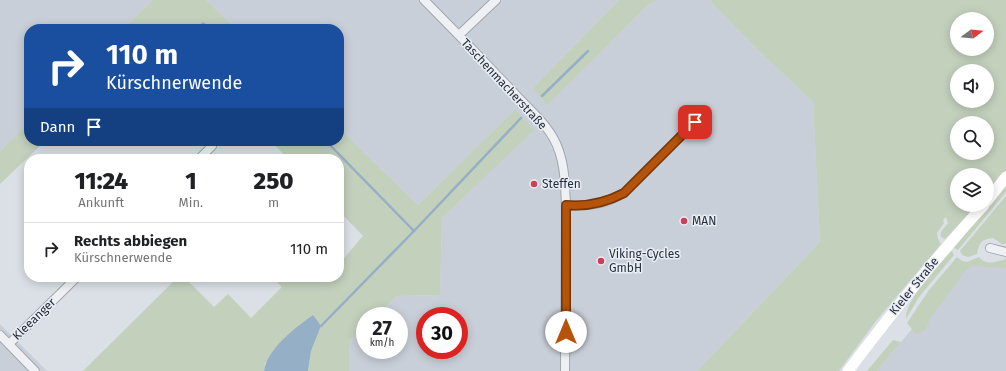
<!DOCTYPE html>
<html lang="de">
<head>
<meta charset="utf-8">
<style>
	:root { --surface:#fff; --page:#f2f2f2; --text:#202124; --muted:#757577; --line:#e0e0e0 }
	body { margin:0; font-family:"Fira Sans",sans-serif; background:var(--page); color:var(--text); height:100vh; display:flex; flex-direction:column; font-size:15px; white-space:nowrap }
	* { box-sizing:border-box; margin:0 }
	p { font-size:13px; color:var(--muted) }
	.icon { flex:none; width:22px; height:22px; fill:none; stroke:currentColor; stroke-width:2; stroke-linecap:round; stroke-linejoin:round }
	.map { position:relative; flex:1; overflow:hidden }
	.panel { position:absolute; left:24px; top:154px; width:320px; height:128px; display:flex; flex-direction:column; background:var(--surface); border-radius:16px; box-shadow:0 2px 10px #0003 }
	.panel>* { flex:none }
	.hud { position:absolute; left:24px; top:24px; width:320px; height:122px; border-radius:16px; box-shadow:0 2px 10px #0003; background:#1a4fa0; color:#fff; overflow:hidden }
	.needle { width:26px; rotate:74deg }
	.fabs { position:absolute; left:950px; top:12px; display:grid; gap:8px }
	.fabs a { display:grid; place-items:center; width:44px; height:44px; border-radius:50%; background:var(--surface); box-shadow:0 2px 10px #0003; font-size:20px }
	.speed { position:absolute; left:356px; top:307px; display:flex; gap:8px; font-size:20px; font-weight:700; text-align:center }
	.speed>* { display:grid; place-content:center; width:52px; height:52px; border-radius:50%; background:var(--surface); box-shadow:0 2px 10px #0003; line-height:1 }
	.speed small { font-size:10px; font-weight:400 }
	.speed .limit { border:6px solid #d22; background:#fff; color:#111 }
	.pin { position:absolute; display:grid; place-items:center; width:34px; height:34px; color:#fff; margin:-17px; border-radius:8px; box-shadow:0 2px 6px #0006 }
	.me { position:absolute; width:44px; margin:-22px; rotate:0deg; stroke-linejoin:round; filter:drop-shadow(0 0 3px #0008) }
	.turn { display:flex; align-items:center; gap:14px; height:84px; padding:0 16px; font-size:18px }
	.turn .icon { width:52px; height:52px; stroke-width:2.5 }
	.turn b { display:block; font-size:28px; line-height:34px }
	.then { display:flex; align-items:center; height:38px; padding:0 16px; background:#0003; gap:8px; font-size:15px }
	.eta { display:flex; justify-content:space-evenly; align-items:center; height:68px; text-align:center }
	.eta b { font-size:24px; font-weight:800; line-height:28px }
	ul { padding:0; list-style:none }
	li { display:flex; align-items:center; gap:12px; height:52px; padding:0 16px; border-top:1px solid var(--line) }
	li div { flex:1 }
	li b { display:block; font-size:15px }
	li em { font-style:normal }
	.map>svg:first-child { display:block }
</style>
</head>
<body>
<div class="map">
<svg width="1006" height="371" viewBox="0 0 1006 371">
	<rect width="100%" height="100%" fill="#dbe0e6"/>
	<g fill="#c9cfd8" fill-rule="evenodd">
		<path d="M0 0H153L123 29H29V123L0 151Z"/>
		<path d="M206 0H619L533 88 547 104 649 4 658 0H709L758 50 813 102 820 242 697 371H349V341L365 326V350H399V316H376L397 296 440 295 442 218 533 130 515 109 418 205 339 128V29H236ZM425 316H459V350H425Z"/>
		<path d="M966 264H1006V371H877Z"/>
		<path d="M0 324 47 371H0Z"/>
	</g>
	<g fill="#c2d0bc" fill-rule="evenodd">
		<path d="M153 0H206L236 29H214L203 22 196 27 195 29H123Z"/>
		<path d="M619 0H658L649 4 547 105 533 88Z"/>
		<path d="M709 0H1006V171L987 194V175H957V205H978L945 239 941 237C939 231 945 228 948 223L946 217 943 220 944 223 937 233 938 239 941 244 876 321 839 371H697L820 242 813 102 758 50ZM957 19H987V49H957ZM957 71H987V101H957ZM957 123H987V153H957Z"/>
		<path d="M515 109 534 130 442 218 440 295 397 296 376 316H365V326L349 341V371H308L311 351 321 326 265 363 264 371H83L178 277H184L214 307 228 294 251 318 282 287 272 277H339V264L363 236 339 211V159H288L271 141H339V128L418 205Z"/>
		<path d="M29 123V141H45L0 184V151Z"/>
		<path d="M1006 184V192L958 250 954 248Z"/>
		<path d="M1006 196V244H1002L993 238C980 240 980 242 977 254L968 257 962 255 960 251Z"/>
		<path d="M952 251 954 255 919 297 906 319C904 302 939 263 952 251Z"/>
		<path d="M957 257 962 261 967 262 979 257C986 266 996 262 1006 259V268L971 266 965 271 929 320C927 328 926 331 917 334L914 332 907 323 929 290Z"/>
		<path d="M893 340 901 342 877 371H867Z"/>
	</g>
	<g fill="#95afc7">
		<path d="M203 22 214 29H195L196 27Z"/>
		<path d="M313 315 321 326 311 351 308 371H264C267 349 296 327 313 315Z"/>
	</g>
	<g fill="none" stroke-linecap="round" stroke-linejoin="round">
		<g stroke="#95afc7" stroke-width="2.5">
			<path d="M542 96 588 51"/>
			<path d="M326 141 414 231"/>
			<path d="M321 326 414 231 521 118"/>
		</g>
		<g stroke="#a1a7b0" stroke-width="10">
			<g id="street">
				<path d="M424 0C455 31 485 62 515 94 531 111 552 128 559 151 565 168 565 187 566 205L565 371"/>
				<path d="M459 35 496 0"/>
				<path d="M199 159 212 146"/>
				<path d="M566 205C588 207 604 204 624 193L695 122"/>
				<path d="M990 248 1006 252"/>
				<path d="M0 335 35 371"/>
				<path d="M9 344 77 277"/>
			</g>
		</g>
		<use href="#street" stroke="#eef0f4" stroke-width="8"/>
		<g stroke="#fff" stroke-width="11">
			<path d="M987 201 1006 177"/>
			<path d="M848 371C891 314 935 258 984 205"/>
		</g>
	</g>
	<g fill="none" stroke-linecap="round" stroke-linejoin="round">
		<g stroke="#753606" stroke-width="10">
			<path id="route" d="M566 332V205C587 207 605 203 624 193L695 122"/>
		</g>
		<use href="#route" stroke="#b45309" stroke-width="7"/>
	</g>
	<g fill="#ce3d57" stroke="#eaeef4" stroke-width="1.5">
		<circle cx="534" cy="184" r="4"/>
		<circle cx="684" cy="221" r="4"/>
		<circle cx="601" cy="261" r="4"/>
	</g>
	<g text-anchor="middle" stroke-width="3" stroke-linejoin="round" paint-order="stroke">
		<g font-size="12" fill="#252e3c" stroke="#eaeef4">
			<text transform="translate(504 84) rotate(47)" y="4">Taschenmacherstraße</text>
			<text transform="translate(914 286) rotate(-51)" y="4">Kieler Straße</text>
			<text transform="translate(34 319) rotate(-44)" y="4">Kleeanger</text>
		</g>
		<g font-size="12" fill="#252e3c" stroke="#eaeef4" text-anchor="start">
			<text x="542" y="188">Steffen</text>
			<text x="692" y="225">MAN</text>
			<text x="609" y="258">Viking-Cycles<tspan x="609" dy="14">GmbH</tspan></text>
		</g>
	</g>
</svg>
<div class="fabs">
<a><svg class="needle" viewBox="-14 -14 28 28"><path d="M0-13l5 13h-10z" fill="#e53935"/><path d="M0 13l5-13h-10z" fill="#757577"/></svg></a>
<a><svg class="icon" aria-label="sound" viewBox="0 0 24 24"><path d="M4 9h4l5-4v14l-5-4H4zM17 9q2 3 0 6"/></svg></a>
<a><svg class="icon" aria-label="search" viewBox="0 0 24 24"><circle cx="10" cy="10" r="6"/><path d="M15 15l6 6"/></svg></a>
<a><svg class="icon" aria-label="layers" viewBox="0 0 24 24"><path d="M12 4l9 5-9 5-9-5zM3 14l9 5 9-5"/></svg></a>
</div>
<div class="speed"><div>27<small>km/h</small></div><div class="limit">30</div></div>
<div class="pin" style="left:695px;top:122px;background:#d93025"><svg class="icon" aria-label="arrive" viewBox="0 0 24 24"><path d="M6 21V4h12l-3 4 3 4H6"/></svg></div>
<svg class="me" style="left:566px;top:332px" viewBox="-20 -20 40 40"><circle r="19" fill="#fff"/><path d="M0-13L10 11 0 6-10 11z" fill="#b45309"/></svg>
<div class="hud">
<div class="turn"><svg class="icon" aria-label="right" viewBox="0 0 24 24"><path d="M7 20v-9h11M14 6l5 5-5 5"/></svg><div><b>110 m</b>Kürschnerwende</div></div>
<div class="then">Dann<svg class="icon" aria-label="arrive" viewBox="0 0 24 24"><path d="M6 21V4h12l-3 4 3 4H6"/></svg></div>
</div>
<section class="panel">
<div class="eta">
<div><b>11:24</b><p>Ankunft</p></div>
<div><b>1</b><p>Min.</p></div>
<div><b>250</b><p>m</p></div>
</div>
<ul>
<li><svg class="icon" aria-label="right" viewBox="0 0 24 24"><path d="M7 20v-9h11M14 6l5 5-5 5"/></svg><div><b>Rechts abbiegen</b><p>Kürschnerwende</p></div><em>110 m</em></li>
</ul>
</section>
</div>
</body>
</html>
